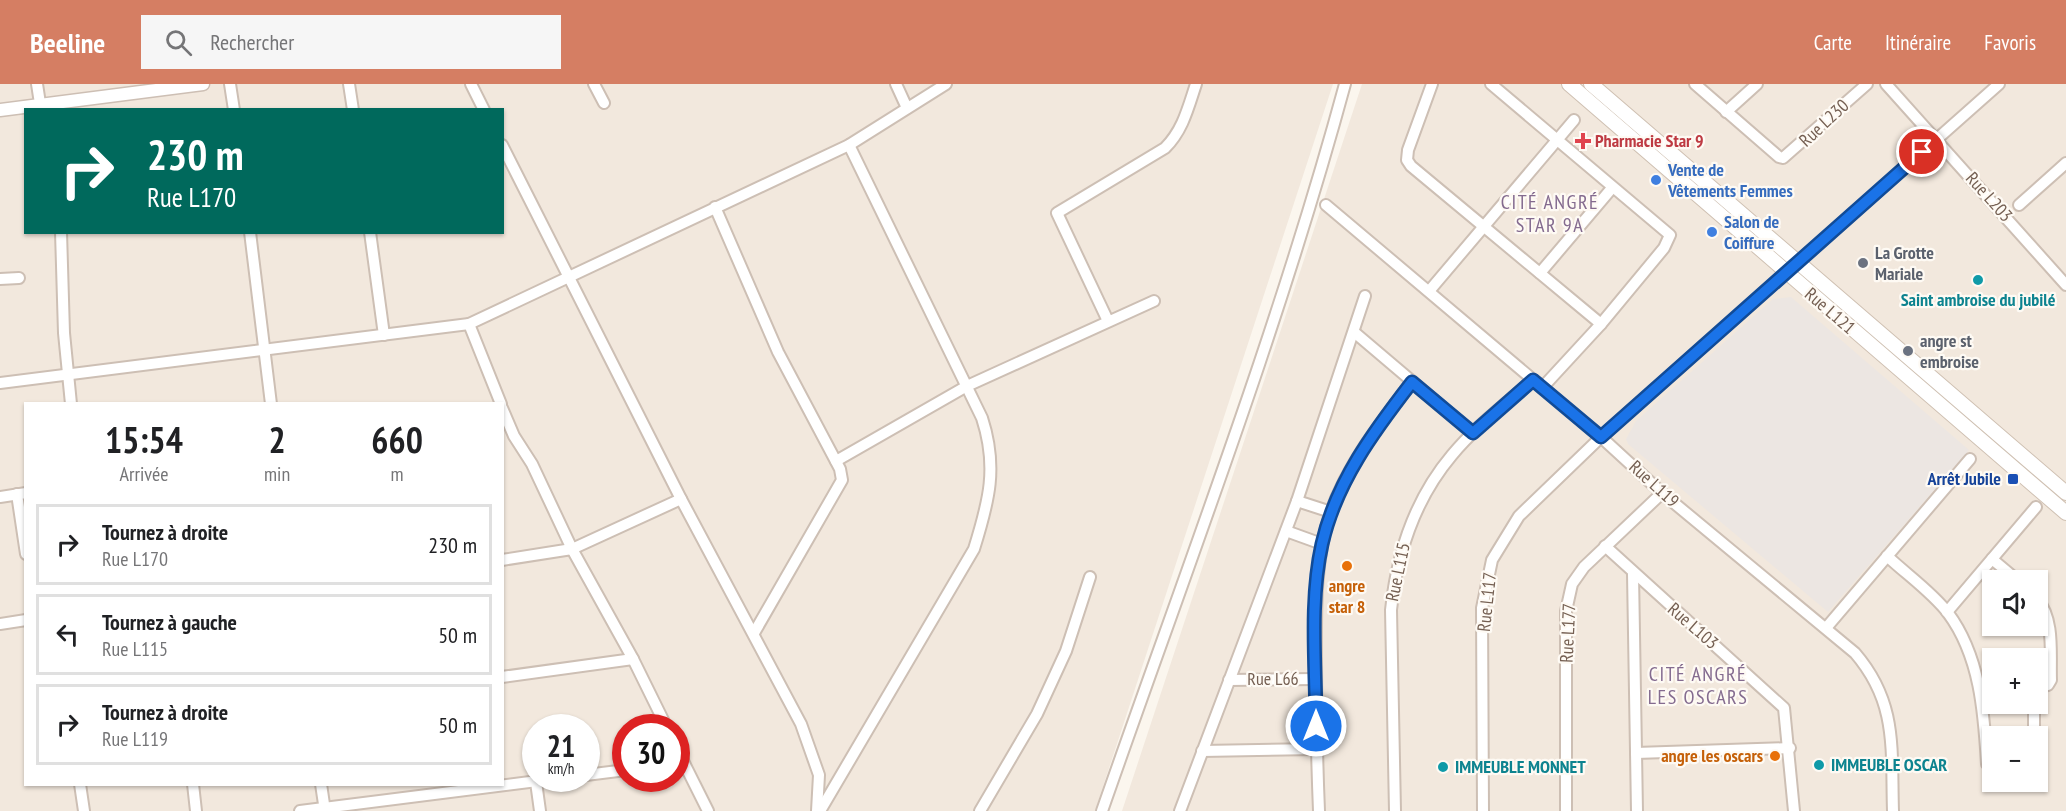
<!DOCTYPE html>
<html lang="fr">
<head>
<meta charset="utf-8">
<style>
	:root { --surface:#fff; --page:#f6f6f6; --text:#202124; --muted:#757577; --line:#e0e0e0; --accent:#d57e63 }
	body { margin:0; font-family:"PT Sans Narrow",sans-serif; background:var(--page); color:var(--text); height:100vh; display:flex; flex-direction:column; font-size:22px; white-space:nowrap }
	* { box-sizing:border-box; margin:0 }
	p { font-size:20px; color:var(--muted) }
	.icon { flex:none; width:33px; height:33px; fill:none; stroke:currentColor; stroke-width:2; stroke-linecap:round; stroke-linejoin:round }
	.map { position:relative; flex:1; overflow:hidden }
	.side { position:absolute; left:24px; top:318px; width:480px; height:384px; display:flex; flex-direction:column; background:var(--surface); border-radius:0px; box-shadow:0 2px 4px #0004 }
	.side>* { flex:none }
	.banner { position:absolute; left:24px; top:24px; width:480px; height:126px; border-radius:0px; box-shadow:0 2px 4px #0004; background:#00695c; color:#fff; overflow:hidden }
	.controls { position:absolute; left:1982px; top:486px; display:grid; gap:12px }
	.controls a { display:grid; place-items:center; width:66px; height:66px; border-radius:0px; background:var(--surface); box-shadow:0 2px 4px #0004; font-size:30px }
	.speed { position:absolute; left:522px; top:630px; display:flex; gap:12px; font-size:30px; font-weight:700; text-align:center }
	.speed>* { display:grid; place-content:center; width:78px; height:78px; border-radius:50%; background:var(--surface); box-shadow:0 2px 4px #0004; line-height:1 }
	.speed small { font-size:15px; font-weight:400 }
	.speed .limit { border:9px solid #d22; background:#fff; color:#111 }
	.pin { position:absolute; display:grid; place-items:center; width:51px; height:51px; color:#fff; margin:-26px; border:3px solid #fff; border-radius:50%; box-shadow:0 2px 6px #0007 }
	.me { position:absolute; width:66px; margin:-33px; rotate:0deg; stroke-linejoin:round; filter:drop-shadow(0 0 4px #0008) }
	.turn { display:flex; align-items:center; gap:21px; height:126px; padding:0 24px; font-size:27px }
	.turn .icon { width:78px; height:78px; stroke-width:2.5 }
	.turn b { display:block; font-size:42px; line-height:51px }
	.eta { display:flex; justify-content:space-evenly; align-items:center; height:102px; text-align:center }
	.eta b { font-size:36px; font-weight:700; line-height:42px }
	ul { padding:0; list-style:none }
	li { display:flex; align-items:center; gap:18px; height:81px; margin:0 12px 9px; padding:0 12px; border:3px solid var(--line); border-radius:0px }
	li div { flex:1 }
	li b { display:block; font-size:22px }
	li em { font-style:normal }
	header { display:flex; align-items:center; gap:36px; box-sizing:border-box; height:84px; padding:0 30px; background:var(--accent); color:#fff }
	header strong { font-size:28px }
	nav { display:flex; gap:33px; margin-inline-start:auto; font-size:21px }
	.search { width:420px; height:54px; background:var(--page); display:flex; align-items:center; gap:15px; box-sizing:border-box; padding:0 21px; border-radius:0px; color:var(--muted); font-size:22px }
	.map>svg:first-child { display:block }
</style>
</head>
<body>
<header>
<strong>Beeline</strong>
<div class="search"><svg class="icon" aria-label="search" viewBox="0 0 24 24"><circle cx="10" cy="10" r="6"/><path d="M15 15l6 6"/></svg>Rechercher</div>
<nav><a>Carte</a><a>Itinéraire</a><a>Favoris</a></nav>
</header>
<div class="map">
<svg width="2066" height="727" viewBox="0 0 2066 727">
	<rect width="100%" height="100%" fill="#fbf6ee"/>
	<g fill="#f2e8dd" fill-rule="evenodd">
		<path d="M0 0H1333L1095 727H0ZM26 26H502V148H26ZM26 320H502V700H26ZM536 644H586V694H536ZM626 644H676V694H626Z"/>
		<path d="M1362 0H2066V727H1122ZM1992 496H2037V542H1992ZM1992 574H2037V620H1992ZM1992 652H2037V698H1992Z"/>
	</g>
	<path fill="#ece6e2" d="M1791 213 1969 366 1828 528 1628 360 1626 355 1636 337 1773 215Z"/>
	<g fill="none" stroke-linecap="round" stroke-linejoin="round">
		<g stroke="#cdbfb4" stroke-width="14">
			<g id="minor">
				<path d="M37 0 41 26"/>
				<path d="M230 0 234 26"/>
				<path d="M349 0 353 26"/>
				<path d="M471 0 484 26"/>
				<path d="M594 0 604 19"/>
				<path d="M896 0 907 24"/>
				<path d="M1432 0 1408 66 1407 76 1411 82 1601 240"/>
				<path d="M1491 0 1670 151 1664 164 1601 240 1542 304"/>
				<path d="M1695 0 1779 73 1783 74 1867 0"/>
				<path d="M1886 0 2066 201"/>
				<path d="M1726 28 1757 0"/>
				<path d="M502 61 681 415 801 640 819 691 817 727"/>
				<path d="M1326 121 1601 353 1662 409 1855 569C1898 619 1891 665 1893 727"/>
				<path d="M2019 121 2066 79"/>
				<path d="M715 123 778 268 840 385 842 396 754 549"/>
				<path d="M61 148 64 249 71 320"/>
				<path d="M250 148 271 320"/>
				<path d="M370 148 384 251"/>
				<path d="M1540 189 1612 104"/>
				<path d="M0 195 19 194"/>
				<path d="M1430 206 1574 36"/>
				<path d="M1108 237 1057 129 1165 64C1183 46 1188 24 1196 0"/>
				<path d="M469 240 501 320"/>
				<path d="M1354 248 1473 349"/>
				<path d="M0 299 469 240 849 61 946 0"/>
				<path d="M502 324 514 352 532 380 572 465 633 575 667 644"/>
				<path d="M836 377 967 302 1154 217"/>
				<path d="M17 410 26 470"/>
				<path d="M0 413 26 409"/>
				<path d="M1297 417 1331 428"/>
				<path d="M1286 447 1322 460"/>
				<path d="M1605 462 1784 624 1794 727"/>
				<path d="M1887 472C1906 490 1932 508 1948 529 1980 572 1984 628 1987 680"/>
				<path d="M1992 475 2017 496"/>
				<path d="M502 476 572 465 681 415"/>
				<path d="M1633 490 1637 727"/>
				<path d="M2037 515C2055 535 2050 571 2051 596L2048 601 2037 604"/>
				<path d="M1947 528 2036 423"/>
				<path d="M0 540 26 536"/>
				<path d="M1826 544 1970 375"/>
				<path d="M502 593 633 575"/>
				<path d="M1229 596 1316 595"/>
				<path d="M1980 607 1992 606"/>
				<path d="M2034 620V652"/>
				<path d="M676 663 708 727"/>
				<path d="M1202 667 1317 665"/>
				<path d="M1636 669 1790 664"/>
				<path d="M586 691 626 686"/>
				<path d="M536 698 540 727"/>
				<path d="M80 700 84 727"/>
				<path d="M193 700 196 727"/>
				<path d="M321 700 325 727"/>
				<path d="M300 727 561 694"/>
				<path d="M820 727 974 465C989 417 998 383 982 334L849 61"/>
				<path d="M980 727 1037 630 1066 567 1090 493"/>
				<path d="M1102 727C1186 486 1278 247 1345 0"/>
				<path d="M1180 727 1297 417 1365 212"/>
				<path d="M1319 727C1317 678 1316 629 1316 580 1316 529 1314 480 1330 430 1347 381 1380 339 1412 298"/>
				<path d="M1395 727 1391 526C1397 469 1414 416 1452 371 1475 343 1506 320 1533 296"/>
				<path d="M1483 727 1482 524 1492 476 1519 432 1601 353 1999 0"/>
				<path d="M1566 727V527L1572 500 1584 483 1662 409"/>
			</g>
		</g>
		<g stroke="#cdbfb4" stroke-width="15">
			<path id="tertiary" d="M0 26 203 0"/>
		</g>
		<g stroke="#cfc0b2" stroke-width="16">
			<g id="secondary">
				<path d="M1569 0 2066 429"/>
				<path d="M1591 0 2066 409"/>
			</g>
		</g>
		<use href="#minor" stroke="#fff" stroke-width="10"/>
		<use href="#tertiary" stroke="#fff" stroke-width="12"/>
		<use href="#secondary" stroke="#fff" stroke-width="14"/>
	</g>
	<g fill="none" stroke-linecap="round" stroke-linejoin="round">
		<g stroke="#114b97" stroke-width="15">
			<path id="route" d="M1316 642C1316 582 1309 518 1322 460 1336 398 1374 347 1412 298L1473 349 1533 296 1601 353 1922 68"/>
		</g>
		<use href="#route" stroke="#1a73e8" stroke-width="10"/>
	</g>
	<path fill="#e0444e" stroke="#fefaf4" stroke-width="2" d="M1580 48h6v6h6v6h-6v6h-6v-6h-6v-6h6z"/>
	<g fill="#3f7fe0" stroke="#fefaf4" stroke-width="2">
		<circle cx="1656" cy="96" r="6"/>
		<circle cx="1712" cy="148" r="6"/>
	</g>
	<g fill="#6b7280" stroke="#fefaf4" stroke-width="2">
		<circle cx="1863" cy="179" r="6"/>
		<circle cx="1908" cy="267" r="6"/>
	</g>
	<g fill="#0f9aa8" stroke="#fefaf4" stroke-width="2">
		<circle cx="1978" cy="196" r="6"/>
		<circle cx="1819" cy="681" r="6"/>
		<circle cx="1443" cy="683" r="6"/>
	</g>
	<rect fill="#1a4fb4" stroke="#fefaf4" stroke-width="2" x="2007" y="389" width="12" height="12" rx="3"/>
	<g fill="#e8710a" stroke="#fefaf4" stroke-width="2">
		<circle cx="1347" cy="482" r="6"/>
		<circle cx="1775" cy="672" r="6"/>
	</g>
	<g text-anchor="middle" stroke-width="4.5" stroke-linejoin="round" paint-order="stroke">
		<g font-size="18" fill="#745f52" stroke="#fefaf4">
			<text transform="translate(1824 39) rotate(-43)" y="6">Rue L230</text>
			<text transform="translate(1989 113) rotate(48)" y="6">Rue L203</text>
			<text transform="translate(1830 227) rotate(41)" y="6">Rue L121</text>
			<text transform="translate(1654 400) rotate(42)" y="6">Rue L119</text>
			<text transform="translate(1398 488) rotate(-78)" y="6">Rue L115</text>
			<text transform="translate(1487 518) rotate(-84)" y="6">Rue L117</text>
			<text transform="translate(1693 542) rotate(41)" y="6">Rue L103</text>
			<text transform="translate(1568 549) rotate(-87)" y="6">Rue L177</text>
			<text x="1273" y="601">Rue L66</text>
		</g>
		<g font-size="18" font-weight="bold" fill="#be3a42" stroke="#fefaf4" text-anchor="start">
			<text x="1595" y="63">Pharmacie Star 9</text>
		</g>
		<g font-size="18" font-weight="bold" fill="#366cbe" stroke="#fefaf4" text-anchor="start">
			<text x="1668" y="92">Vente de<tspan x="1668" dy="21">Vêtements Femmes</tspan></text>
			<text x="1724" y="144">Salon de<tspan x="1724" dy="21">Coiffure</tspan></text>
		</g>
		<g font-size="18" font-weight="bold" fill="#5b616d" stroke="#fefaf4" text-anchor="start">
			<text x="1875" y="175">La Grotte<tspan x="1875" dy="21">Mariale</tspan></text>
			<text x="1920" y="263">angre st<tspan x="1920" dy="21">embroise</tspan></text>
		</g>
		<g font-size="18" font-weight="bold" fill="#0d838f" stroke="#fefaf4" text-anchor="start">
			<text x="1978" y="222" text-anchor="middle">Saint ambroise du jubilé</text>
			<text x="1831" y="687">IMMEUBLE OSCAR</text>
			<text x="1455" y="689">IMMEUBLE MONNET</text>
		</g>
		<g font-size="18" font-weight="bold" fill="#164399" stroke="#fefaf4" text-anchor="end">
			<text x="2001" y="401">Arrêt Jubile</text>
		</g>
		<g font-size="18" font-weight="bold" fill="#c56008" stroke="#fefaf4">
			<text x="1347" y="508">angre<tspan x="1347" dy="21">star 8</tspan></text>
			<text x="1763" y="678" text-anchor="end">angre les oscars</text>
		</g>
		<g font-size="20" letter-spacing="1.5" fill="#846b8f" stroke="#fefaf4">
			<text x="1550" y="125">CITÉ ANGRÉ<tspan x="1550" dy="23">STAR 9A</tspan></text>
			<text x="1698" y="597">CITÉ ANGRÉ<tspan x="1698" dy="23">LES OSCARS</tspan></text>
		</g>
	</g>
</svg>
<div class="controls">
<a><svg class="icon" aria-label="sound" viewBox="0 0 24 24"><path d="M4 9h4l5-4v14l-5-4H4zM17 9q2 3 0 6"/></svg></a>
<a>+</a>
<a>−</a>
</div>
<div class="speed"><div>21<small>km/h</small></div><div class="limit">30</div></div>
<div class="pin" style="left:1922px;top:68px;background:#d93025"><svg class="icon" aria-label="arrive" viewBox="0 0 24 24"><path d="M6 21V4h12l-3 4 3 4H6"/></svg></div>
<svg class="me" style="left:1316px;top:642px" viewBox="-20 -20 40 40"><circle r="17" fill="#1a73e8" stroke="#fff" stroke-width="3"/><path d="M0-11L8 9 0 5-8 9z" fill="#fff"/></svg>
<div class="banner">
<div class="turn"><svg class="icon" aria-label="right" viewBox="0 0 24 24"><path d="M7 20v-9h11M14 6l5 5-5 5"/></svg><div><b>230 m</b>Rue L170</div></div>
</div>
<section class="side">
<div class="eta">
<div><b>15:54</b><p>Arrivée</p></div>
<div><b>2</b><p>min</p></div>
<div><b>660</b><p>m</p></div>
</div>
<ul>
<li><svg class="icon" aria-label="right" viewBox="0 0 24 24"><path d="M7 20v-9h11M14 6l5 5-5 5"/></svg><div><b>Tournez à droite</b><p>Rue L170</p></div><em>230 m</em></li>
<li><svg class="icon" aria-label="left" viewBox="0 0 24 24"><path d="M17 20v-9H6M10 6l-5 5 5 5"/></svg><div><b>Tournez à gauche</b><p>Rue L115</p></div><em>50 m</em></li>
<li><svg class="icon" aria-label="right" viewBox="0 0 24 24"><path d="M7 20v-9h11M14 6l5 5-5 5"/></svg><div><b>Tournez à droite</b><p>Rue L119</p></div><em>50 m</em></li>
</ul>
</section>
</div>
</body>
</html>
